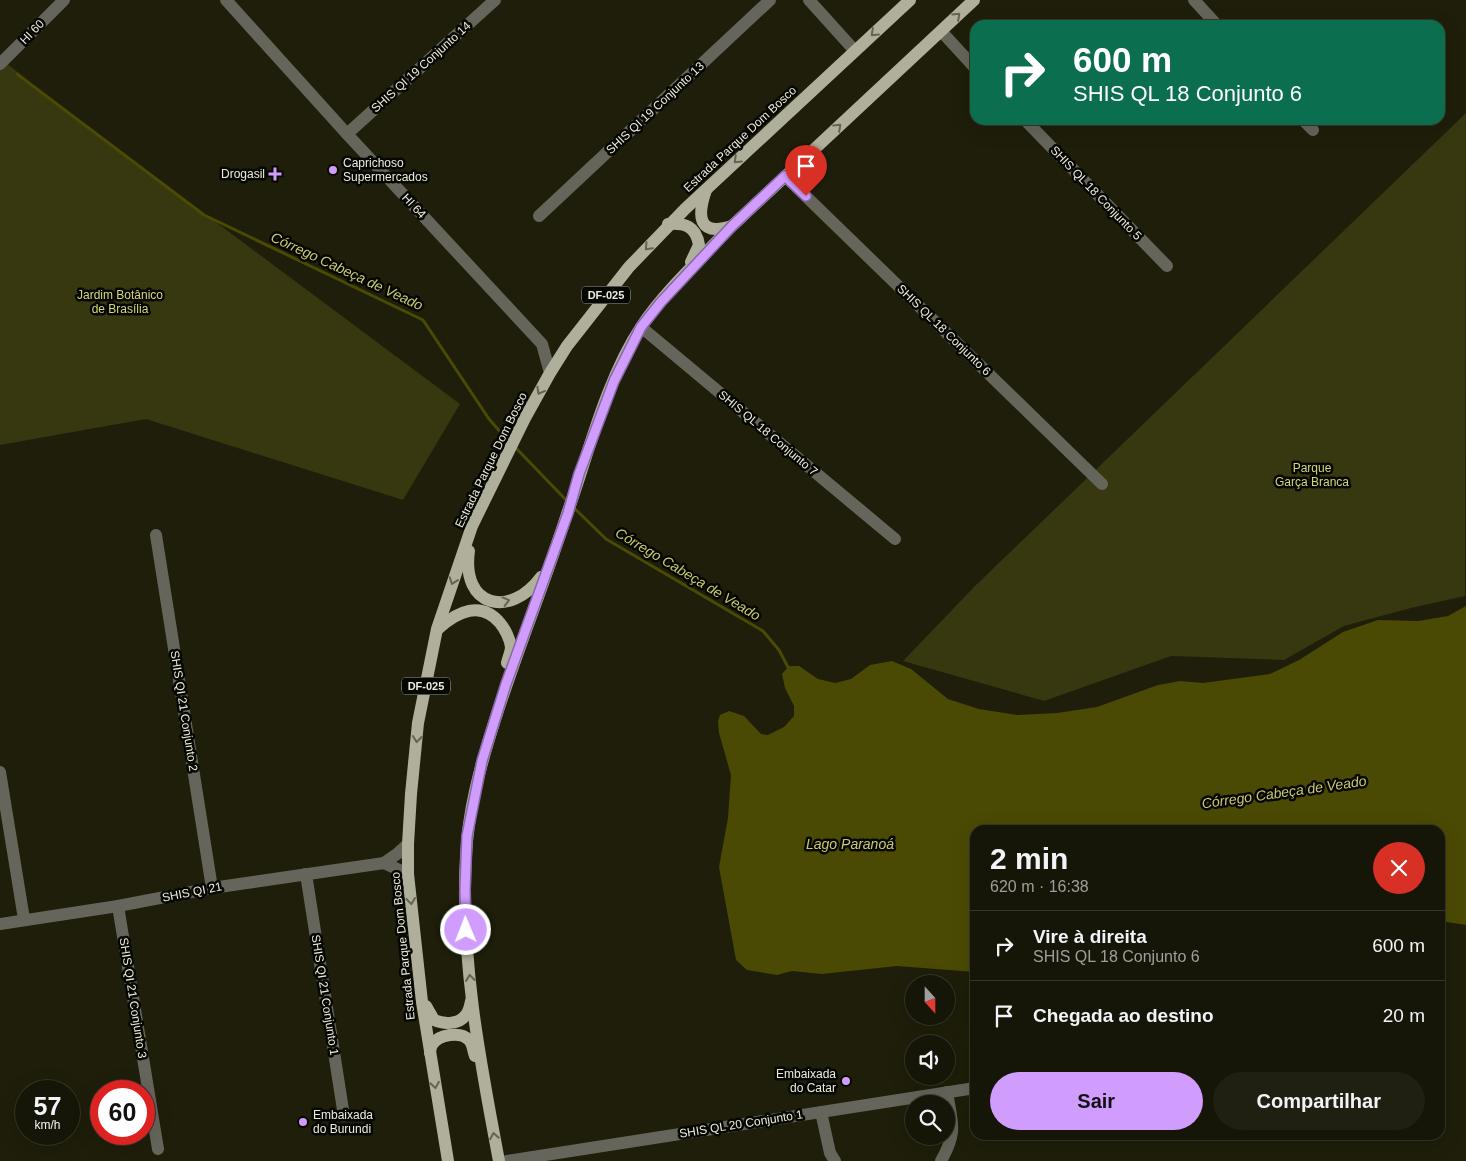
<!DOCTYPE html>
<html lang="pt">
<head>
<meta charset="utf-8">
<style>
	:root { --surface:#161608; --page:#1f1f12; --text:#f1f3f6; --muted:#9e9f9c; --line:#353529; --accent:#d09dfe }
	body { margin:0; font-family:Helvetica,sans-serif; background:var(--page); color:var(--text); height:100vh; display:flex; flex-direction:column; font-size:19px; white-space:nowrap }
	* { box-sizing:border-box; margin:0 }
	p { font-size:16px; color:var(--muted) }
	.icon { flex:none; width:28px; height:28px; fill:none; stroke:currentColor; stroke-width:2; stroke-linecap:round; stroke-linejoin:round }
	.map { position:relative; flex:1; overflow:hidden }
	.side { position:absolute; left:970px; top:825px; width:475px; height:315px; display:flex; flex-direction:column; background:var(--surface); border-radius:15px; box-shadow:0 5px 20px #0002,0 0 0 1px var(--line) }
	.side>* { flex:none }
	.banner { position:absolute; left:970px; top:20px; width:475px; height:105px; border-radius:15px; box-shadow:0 5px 20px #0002,0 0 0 1px var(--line); background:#0b6e4f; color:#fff; overflow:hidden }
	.needle { width:32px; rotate:159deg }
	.buttons { position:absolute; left:905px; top:975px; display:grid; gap:10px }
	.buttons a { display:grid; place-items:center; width:50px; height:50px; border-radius:50%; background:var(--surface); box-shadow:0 5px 20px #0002,0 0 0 1px var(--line); font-size:25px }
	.speed { position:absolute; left:15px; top:1080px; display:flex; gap:10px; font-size:25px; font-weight:700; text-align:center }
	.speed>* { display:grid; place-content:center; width:65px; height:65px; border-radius:50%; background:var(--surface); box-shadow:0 5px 20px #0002,0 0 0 1px var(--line); line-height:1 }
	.speed small { font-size:12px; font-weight:400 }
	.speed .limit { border:8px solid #d22; background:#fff; color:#111 }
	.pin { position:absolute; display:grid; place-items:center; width:42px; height:42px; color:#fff; margin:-51px -21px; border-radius:50% 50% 50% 0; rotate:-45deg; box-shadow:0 0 5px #0007 }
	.pin .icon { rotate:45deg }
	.me { position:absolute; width:55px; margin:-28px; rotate:359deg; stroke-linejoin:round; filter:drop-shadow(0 0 4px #0008) }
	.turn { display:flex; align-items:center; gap:18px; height:105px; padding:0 20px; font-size:22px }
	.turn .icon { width:65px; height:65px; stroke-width:2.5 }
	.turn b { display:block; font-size:35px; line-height:42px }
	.round { display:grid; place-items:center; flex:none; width:52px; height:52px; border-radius:26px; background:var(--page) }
	.head { display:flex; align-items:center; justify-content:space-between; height:85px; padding:0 20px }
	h1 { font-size:30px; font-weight:600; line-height:38px }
	.cta { display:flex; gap:10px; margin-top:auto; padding:10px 20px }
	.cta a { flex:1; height:58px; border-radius:30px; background:var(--accent); color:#111; font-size:20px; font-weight:600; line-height:58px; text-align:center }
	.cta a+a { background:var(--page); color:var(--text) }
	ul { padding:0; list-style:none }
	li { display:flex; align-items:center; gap:15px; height:70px; padding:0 20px; border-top:1px solid var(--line) }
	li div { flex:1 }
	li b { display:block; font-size:19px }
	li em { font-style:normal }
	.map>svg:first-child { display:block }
</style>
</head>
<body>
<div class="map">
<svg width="1466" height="1161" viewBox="0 0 1466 1161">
	<rect width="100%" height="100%" fill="#1e1e0a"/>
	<g fill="#373710">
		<path d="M0 58 60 106 460 404 403 500 146 419 0 445Z"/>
		<path d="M1466 113 1465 596 1411 608 1344 626 1284 660 1171 656 1044 701 903 661 975 586Z"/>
	</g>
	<path fill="#4b4a04" d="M1466 606V925L1440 921V830H975V972L897 966 822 974 792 971 777 975 747 970 736 960 719 867 728 818 731 775 719 733 718 721 720 715 729 711 744 716 761 734 768 735 784 727 794 716V706L785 688 782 674 789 666H799L818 679 835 683 851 679 870 665 892 661 911 669 948 699 979 709 1017 715 1057 713 1097 707 1158 685 1180 681 1203 683 1270 674 1299 660 1343 632 1378 620 1418 621 1448 616Z"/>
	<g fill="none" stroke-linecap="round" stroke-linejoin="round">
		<g stroke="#4b4a04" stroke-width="3">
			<path d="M17 74 204 215 423 320 489 419 509 442"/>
			<path d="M514 446 567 501"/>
			<path d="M573 507 606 539 763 631 779 650 789 669"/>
		</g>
		<g stroke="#65655c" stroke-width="12">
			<path d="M226 0 347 134 542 344 550 373"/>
			<path d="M809 0 855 51"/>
			<path d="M1194 0 1217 25"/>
			<path d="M941 31 975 68"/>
			<path d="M0 64 64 0"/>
			<path d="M1025 120 1167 266"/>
			<path d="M1303 120 1313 130"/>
			<path d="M347 134 495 0"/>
			<path d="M785 176 1102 484"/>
			<path d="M539 216 770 0"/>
			<path d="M641 327 895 539"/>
			<path d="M156 535 212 888"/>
			<path d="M0 772 24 919"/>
			<path d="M384 863 397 854 408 844"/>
			<path d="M306 874 344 1116"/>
			<path d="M118 906 158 1149"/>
			<path d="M0 924 118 906 212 888 384 863 408 874"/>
			<path d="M821 1112 830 1153 835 1161"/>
			<path d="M507 1161 975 1088"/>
			<path d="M941 1161C958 1131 952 1124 947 1092"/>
		</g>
		<g stroke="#afaf9b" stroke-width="12">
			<path d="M706 190C697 216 698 237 732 226"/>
			<path d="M668 224C685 223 696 226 699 245L691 262"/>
			<path d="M469 551C461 607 510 619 541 577"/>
			<path d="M439 628C457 612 481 600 500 623 505 629 510 639 511 647 511 652 508 658 507 663"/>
			<path d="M426 1006 434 1020C443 1024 458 1025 465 1016 469 1012 470 1006 471 1001"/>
			<path d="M430 1053C430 1051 431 1046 432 1045 438 1034 461 1031 469 1040 473 1044 473 1051 475 1056"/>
			<path d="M448 1161 422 1002 408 874V844L411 794 418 723 437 629 472 526 525 418 550 373 567 346 629 267 685 209 910 0"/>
			<path d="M499 1161C480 1061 460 958 466 856 468 811 480 767 494 723 516 653 544 585 567 514 588 455 606 380 641 327 664 292 702 257 732 226L974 0"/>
		</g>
	</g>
	<defs><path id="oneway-chevron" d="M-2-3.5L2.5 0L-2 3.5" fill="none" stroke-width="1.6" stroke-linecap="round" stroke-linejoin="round" transform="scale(1.25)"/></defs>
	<g stroke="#636356">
		<use href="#oneway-chevron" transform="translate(957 16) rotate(-43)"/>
		<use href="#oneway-chevron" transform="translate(874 33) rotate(137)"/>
		<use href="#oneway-chevron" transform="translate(838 127) rotate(-43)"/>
		<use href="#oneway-chevron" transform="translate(737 160) rotate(136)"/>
		<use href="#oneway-chevron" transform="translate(648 247) rotate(133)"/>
		<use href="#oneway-chevron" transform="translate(540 391) rotate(119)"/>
		<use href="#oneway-chevron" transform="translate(453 581) rotate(109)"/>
		<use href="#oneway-chevron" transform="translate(506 601) rotate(-15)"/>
		<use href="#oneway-chevron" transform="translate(417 739) rotate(96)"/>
		<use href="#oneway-chevron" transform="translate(411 901) rotate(83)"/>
		<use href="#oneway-chevron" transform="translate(470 978) rotate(-97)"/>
		<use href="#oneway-chevron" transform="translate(435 1085) rotate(81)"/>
		<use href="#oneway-chevron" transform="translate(494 1136) rotate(-100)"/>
	</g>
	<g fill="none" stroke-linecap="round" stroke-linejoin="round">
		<g stroke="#8766a5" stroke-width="12">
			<path id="route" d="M466 930 465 890 467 836 482 761 506 684 568 513 579 474 614 381 641 327 661 302 732 226 785 176 806 196"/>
		</g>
		<use href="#route" stroke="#d09dfe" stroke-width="9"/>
	</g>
	<g fill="#d09dfe" stroke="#070702" stroke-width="2">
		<circle cx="333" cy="170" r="5"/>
		<path d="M272.5 166.5h5v5h5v5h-5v5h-5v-5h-5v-5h5z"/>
		<circle cx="846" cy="1081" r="5"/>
		<circle cx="303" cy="1122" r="5"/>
	</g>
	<g text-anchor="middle" stroke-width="5" stroke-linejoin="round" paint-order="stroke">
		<g fill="#070702" stroke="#a7a79d" stroke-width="1">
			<rect x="582" y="286.5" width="48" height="17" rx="4"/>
			<rect x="402" y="677.5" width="48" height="17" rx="4"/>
		</g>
		<g font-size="11" font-weight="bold" fill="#ebecdf">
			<text x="606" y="299">DF-025</text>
			<text x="426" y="690">DF-025</text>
		</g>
		<g font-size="12" fill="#ebecdf" stroke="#070702">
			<text transform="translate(32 32) rotate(-46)" y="4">HI 60</text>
			<text transform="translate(421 67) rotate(-42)" y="4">SHIS QI 19 Conjunto 14</text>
			<text transform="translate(655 108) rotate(-43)" y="4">SHIS QI 19 Conjunto 13</text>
			<text transform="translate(740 139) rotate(-43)" y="4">Estrada Parque Dom Bosco</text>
			<text transform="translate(1096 193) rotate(46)" y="4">SHIS QL 18 Conjunto 5</text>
			<text transform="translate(414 206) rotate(47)" y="4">HI 64</text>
			<text transform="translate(944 330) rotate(44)" y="4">SHIS QL 18 Conjunto 6</text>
			<text transform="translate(768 433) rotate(40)" y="4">SHIS QL 18 Conjunto 7</text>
			<text transform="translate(491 460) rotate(-64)" y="4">Estrada Parque Dom Bosco</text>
			<text transform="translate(184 711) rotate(81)" y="4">SHIS QI 21 Conjunto 2</text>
			<text transform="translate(192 892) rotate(-11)" y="4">SHIS QI 21</text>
			<text transform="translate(403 946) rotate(-96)" y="4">Estrada Parque Dom Bosco</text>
			<text transform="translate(325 995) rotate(81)" y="4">SHIS QI 21 Conjunto 1</text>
			<text transform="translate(133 998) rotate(81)" y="4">SHIS QI 21 Conjunto 3</text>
			<text transform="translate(741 1124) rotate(-9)" y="4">SHIS QL 20 Conjunto 1</text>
		</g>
		<g font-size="12" fill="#ebecdf" stroke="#070702" text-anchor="start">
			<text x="343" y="167">Caprichoso<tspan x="343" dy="14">Supermercados</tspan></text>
			<text x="265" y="178" text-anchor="end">Drogasil</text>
			<text x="836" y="1078" text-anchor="end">Embaixada<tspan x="836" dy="14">do Catar</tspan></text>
			<text x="313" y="1119">Embaixada<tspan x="313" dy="14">do Burundi</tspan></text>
		</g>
		<g font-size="12" fill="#d6d67b" stroke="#070702">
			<text x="120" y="299">Jardim Botânico<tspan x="120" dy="14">de Brasília</tspan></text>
			<text x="1312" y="472">Parque<tspan x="1312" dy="14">Garça Branca</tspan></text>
		</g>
		<g font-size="14" font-style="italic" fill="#caca70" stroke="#070702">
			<text transform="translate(347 271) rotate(25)" y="5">Córrego Cabeça de Veado</text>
			<text transform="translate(688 574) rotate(31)" y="5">Córrego Cabeça de Veado</text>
			<text transform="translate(1284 792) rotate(-8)" y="5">Córrego Cabeça de Veado</text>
			<text x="850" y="849">Lago Paranoá</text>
		</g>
	</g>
</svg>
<div class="buttons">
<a><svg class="needle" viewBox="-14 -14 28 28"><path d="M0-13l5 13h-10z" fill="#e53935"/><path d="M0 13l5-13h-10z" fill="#9e9f9c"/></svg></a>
<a><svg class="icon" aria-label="sound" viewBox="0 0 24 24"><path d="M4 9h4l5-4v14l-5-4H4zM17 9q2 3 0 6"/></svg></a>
<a><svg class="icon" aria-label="search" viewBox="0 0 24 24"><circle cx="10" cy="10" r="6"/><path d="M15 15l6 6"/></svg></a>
</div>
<div class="speed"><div>57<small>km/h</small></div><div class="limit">60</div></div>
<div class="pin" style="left:806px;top:196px;background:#d93025"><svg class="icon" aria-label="arrive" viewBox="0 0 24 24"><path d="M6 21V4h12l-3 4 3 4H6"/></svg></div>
<svg class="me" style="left:466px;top:930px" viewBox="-20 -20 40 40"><circle r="17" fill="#d09dfe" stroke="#fff" stroke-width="3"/><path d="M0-11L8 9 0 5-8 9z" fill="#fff"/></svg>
<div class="banner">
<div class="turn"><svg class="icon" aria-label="right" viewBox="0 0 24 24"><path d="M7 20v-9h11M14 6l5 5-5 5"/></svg><div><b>600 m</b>SHIS QL 18 Conjunto 6</div></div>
</div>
<section class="side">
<div class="head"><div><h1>2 min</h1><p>620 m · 16:38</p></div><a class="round" style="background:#d93025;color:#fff"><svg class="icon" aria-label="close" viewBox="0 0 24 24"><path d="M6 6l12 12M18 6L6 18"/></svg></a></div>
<ul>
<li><svg class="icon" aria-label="right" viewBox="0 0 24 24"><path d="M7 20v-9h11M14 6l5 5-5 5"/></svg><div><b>Vire à direita</b><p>SHIS QL 18 Conjunto 6</p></div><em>600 m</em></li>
<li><svg class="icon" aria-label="arrive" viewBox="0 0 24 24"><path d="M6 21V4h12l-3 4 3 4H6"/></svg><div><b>Chegada ao destino</b></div><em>20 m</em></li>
</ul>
<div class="cta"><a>Sair</a><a>Compartilhar</a></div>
</section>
</div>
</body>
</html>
